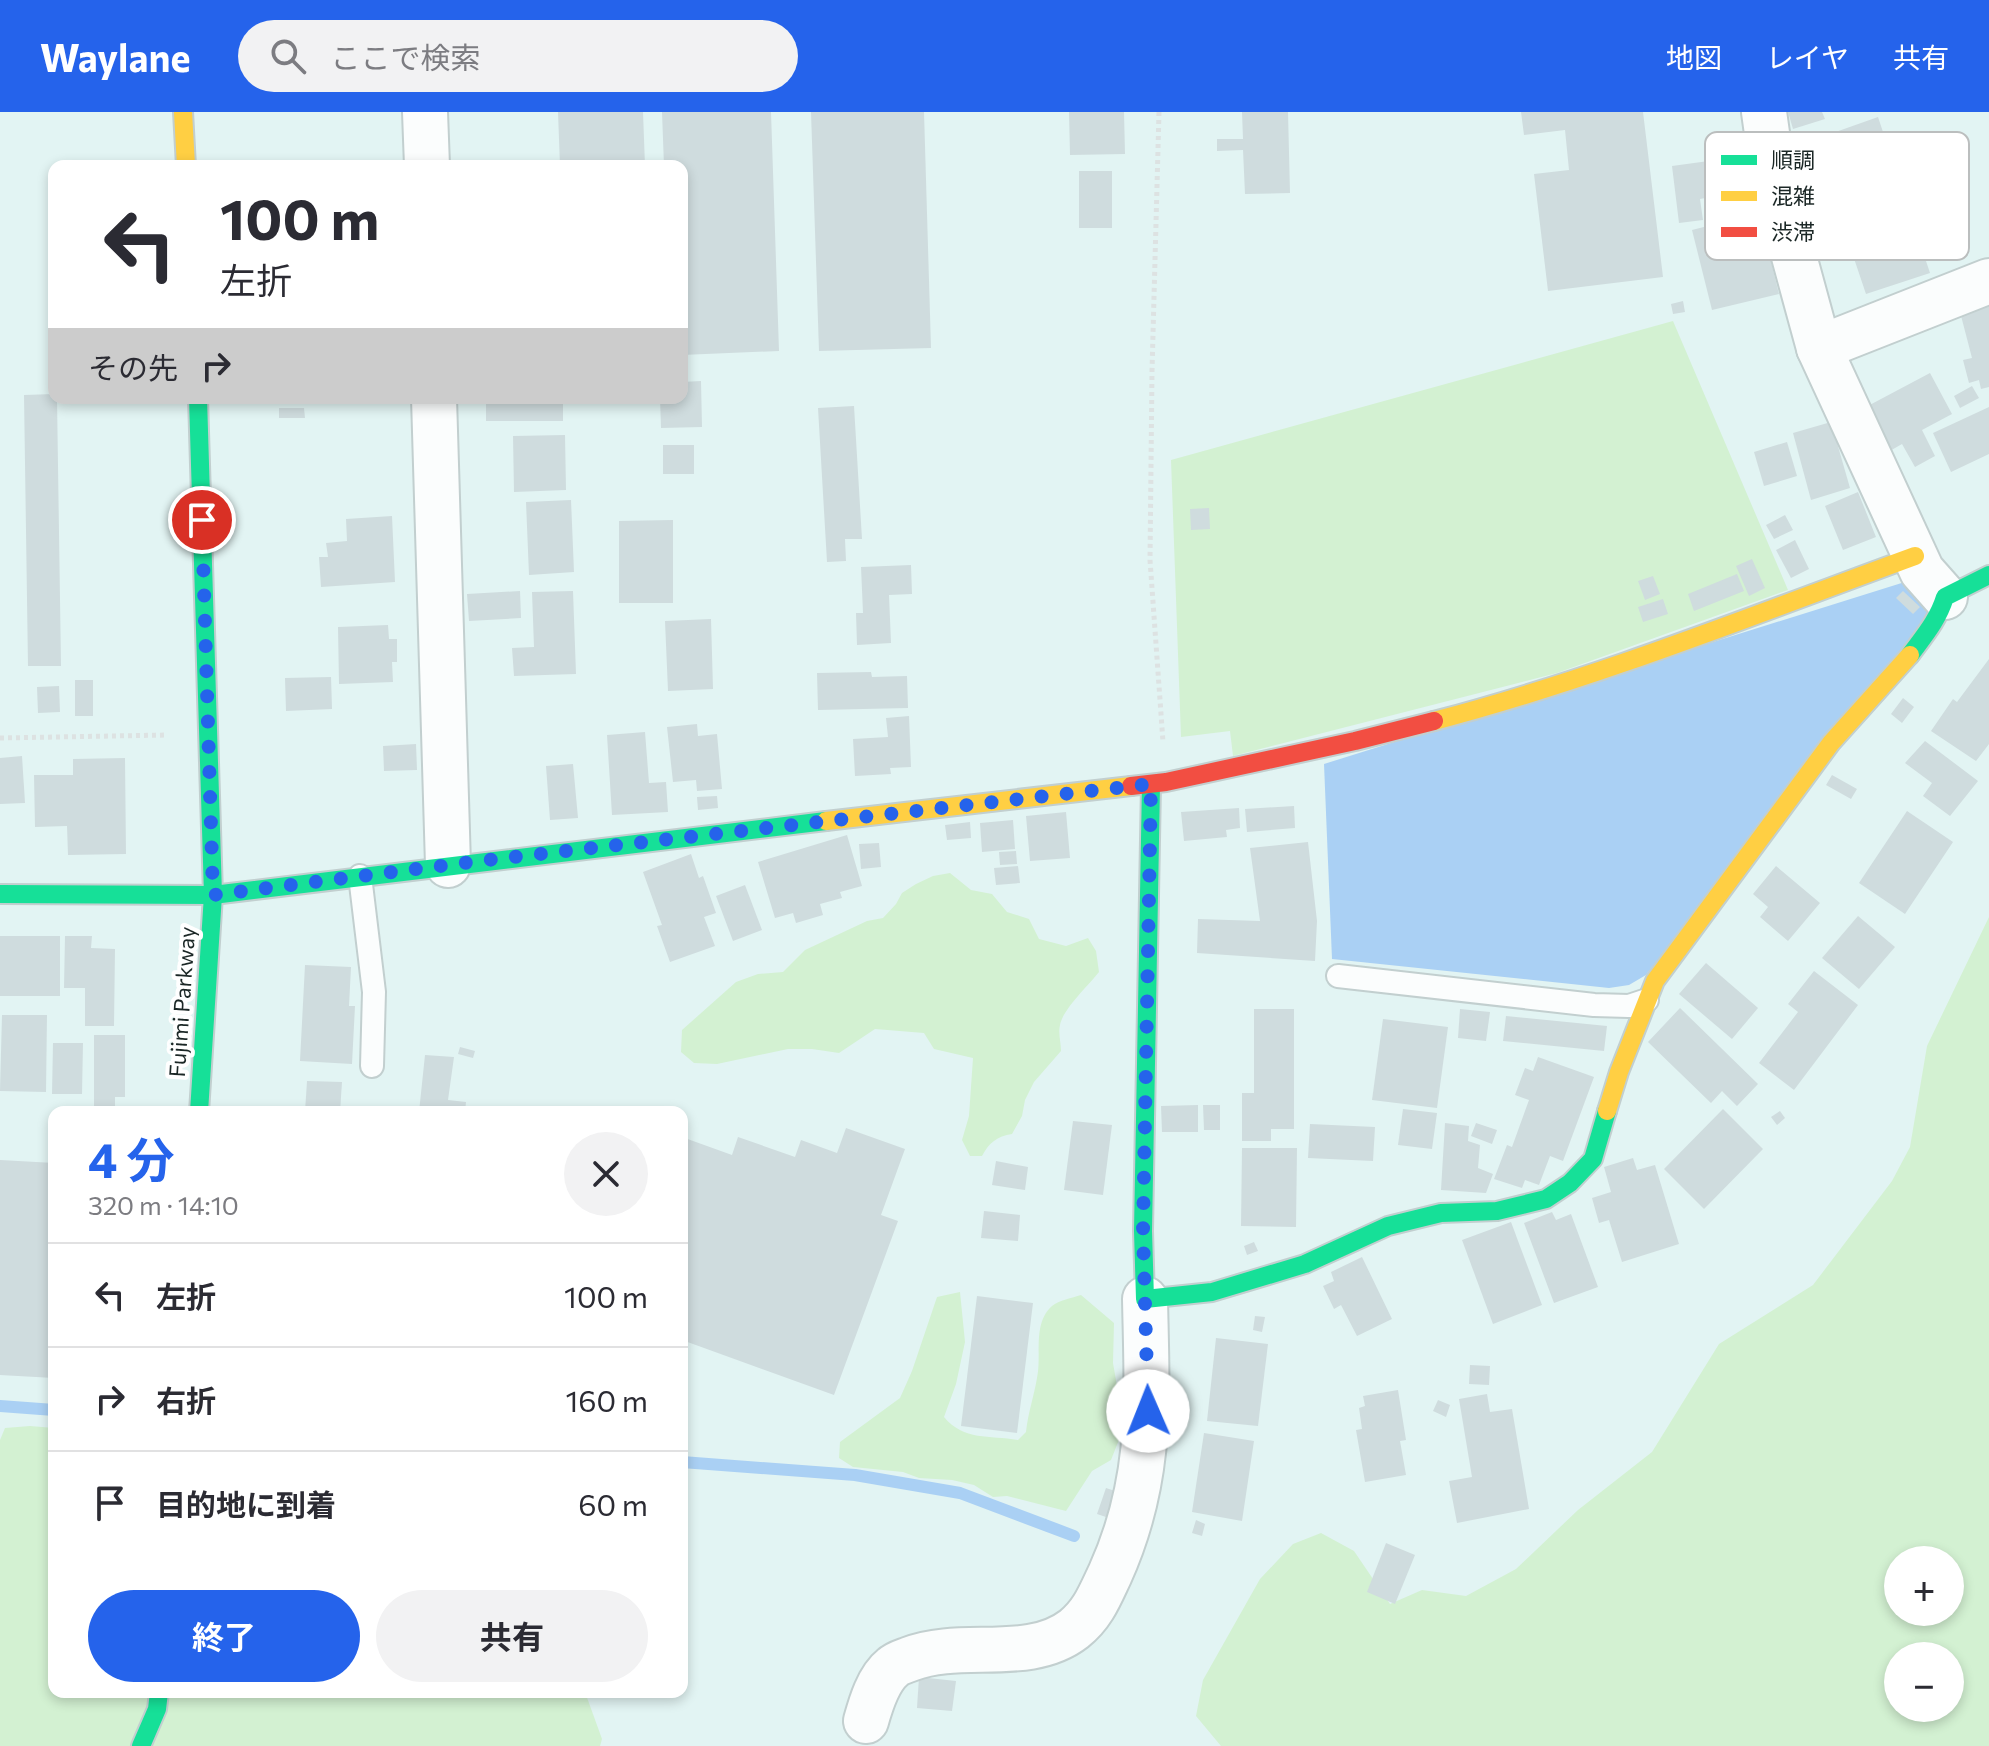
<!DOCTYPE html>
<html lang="ja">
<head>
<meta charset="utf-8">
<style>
	:root { --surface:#fff; --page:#f2f2f3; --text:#2b2b33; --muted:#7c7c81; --line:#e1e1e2; --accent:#2563eb }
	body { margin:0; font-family:Commissioner,"Noto Sans JP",sans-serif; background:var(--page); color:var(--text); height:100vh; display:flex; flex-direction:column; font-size:30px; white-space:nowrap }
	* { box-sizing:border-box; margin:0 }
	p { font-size:26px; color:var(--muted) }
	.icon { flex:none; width:44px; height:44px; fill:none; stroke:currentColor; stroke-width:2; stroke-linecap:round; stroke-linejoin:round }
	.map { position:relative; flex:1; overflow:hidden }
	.side { position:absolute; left:48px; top:994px; width:640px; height:592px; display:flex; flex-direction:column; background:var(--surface); border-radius:16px; box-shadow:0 4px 12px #0003 }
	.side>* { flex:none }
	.top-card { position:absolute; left:48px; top:48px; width:640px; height:244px; border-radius:16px; box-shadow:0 4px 12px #0003; background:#fff; color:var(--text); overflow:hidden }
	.buttons { position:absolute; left:1884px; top:1434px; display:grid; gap:16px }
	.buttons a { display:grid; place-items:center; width:80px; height:80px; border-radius:50%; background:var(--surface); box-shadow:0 4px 12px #0003; font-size:40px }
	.pin { position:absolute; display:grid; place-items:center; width:68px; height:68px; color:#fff; margin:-34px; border:4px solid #fff; border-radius:50%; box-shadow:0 2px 8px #0007 }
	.me { position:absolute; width:88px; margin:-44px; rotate:359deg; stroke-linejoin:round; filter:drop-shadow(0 0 6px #0008) }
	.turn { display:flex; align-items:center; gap:28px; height:168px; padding:0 40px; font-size:36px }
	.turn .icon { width:104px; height:104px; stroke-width:2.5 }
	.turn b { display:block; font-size:56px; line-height:68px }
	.then { display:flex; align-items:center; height:76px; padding:0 40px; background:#0003; gap:16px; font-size:30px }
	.round { display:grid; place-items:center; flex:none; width:84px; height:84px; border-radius:42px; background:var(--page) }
	.head { display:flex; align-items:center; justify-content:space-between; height:136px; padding:0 40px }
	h1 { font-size:48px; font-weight:700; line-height:60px; color:var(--accent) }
	.action { display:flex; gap:16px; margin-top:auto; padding:16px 40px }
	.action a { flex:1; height:92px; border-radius:48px; background:var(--accent); color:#fff; font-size:32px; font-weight:700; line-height:92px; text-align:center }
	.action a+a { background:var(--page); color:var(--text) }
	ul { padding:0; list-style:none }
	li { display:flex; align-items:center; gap:24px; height:104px; padding:0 40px; border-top:2px solid var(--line) }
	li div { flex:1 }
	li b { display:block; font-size:30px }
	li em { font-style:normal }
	header { display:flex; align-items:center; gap:48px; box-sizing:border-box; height:112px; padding:0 40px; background:var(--accent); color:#fff }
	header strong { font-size:38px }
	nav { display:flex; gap:44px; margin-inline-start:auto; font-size:28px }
	.search { width:560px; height:72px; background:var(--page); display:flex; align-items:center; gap:20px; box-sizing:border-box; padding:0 28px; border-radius:44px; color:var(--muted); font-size:30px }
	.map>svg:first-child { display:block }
</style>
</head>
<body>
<header>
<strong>Waylane</strong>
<div class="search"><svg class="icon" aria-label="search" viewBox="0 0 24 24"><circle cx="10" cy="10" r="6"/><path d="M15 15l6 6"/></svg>ここで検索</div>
<nav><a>地図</a><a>レイヤ</a><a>共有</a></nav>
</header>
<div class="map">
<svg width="1989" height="1634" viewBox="0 0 1989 1634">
	<rect width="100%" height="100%" fill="#e2f4f3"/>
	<g fill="#d3f1d2" fill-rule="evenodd">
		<path d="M1673 209 1788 478 1557 561 1233 644 1230 619 1181 625 1171 348Z"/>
		<path d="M950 761 971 778 992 782 1007 800 1029 807 1039 827 1066 834 1088 826 1096 839 1099 860C1088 874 1063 897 1060 913 1058 921 1061 931 1061 939L1034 970 1025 988 1022 1004 1012 1022C997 1024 989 1031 982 1044H970L962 1028 969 1004 973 946 934 937 924 921 875 917 839 941 812 937H788L717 952 694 951 681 940 682 918 736 870 758 862 783 860 805 838 867 809 883 806 896 792 902 781 916 772 933 764Z"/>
		<path d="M1989 805V1634H1221L1196 1604 1203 1568 1260 1467 1293 1432 1321 1421 1354 1439 1390 1492 1422 1478 1466 1484 1516 1457 1578 1398 1652 1340 1719 1232 1813 1173 1892 1069 1910 1035 1927 934ZM1898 1448H1950V1500H1898ZM1898 1544H1950V1596H1898Z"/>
		<path d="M960 1180 965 1230 956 1272 944 1305C964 1329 989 1323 1018 1328L1026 1320C1028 1301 1034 1284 1037 1266 1042 1243 1032 1212 1052 1194 1059 1188 1072 1186 1081 1183L1114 1211 1113 1251 1124 1315 1111 1348 1092 1359 1066 1399 1007 1384 993 1385 974 1373 952 1368 919 1366 903 1360 853 1355 839 1346 840 1330 900 1286 912 1259 937 1185Z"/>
		<path d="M30 1314 54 1316V1580H585L602 1627 600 1634H0V1328L5 1316Z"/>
	</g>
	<path fill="#aad0f4" d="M1908 469 1930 501 1646 863 1629 873 1609 876 1332 847 1324 652Z"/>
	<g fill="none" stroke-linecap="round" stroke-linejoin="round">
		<g stroke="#aad0f4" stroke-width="12">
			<path d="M0 1294 54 1298"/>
			<path d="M682 1350 855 1363 960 1381 1074 1424"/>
		</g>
	</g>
	<g fill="#cfdcde">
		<path d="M558 0H643L645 54H560Z"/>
		<path d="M662 0H771L779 239 682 243V54H664Z"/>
		<path d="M811 0H924L931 236 819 239Z"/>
		<path d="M1069 0H1124L1125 42 1070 43Z"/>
		<path d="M1242 0H1288L1290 81 1245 82 1243 38 1217 39V27H1243Z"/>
		<path d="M1521 0H1643L1663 165 1548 179 1534 62 1569 58 1565 18 1524 23Z"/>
		<path d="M1788 0H1822L1825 7 1793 17Z"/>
		<path d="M1878 5 1930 161 1866 182 1838 99 1849 96 1846 86 1872 77 1867 64 1842 73 1838 62 1834 63 1827 59 1807 66 1796 34Z"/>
		<path d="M1716 48 1721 83 1700 87 1703 108 1679 111 1672 54Z"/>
		<rect x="1079" y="59" width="33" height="57"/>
		<path d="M1759 101 1779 182 1712 198 1692 118Z"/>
		<path d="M1989 188V275L1981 277 1979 268 1969 271 1963 248 1972 246 1959 196Z"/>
		<path d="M1683 189 1685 200 1673 202 1671 192Z"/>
		<path d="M1930 261 1952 302 1922 318 1935 344 1915 355 1902 332 1888 340 1864 296Z"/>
		<path d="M701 269 702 315 661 316 660 286H682V270Z"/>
		<path d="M1972 274 1979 286 1960 296 1954 284Z"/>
		<path d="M54 282V286H57L61 554H28L24 283Z"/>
		<path d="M282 286H313L314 290H282Z"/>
		<rect x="486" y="286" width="77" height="23"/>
		<path d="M854 294 862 427H845L846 449 827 450 818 296Z"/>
		<path d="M1989 295V342L1951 360 1933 321Z"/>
		<path d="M279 296H304L305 306H279Z"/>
		<path d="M1831 310 1850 376 1811 388 1793 321Z"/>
		<path d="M565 323 566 378 514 380 513 324Z"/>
		<path d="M1787 330 1797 364 1764 374 1754 340Z"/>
		<rect x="663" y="333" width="31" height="29"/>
		<path d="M1858 380 1876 425 1843 438 1825 394Z"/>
		<path d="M571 388 574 460 529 463 526 390Z"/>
		<path d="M1209 396 1210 417 1191 418 1190 397Z"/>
		<path d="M1785 403 1793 418 1774 427 1766 413Z"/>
		<path d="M392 404 395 470 321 475 319 445H328L326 431 347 429 346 407Z"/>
		<path d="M673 408V491H619V409Z"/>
		<path d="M1795 428 1809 457 1791 466 1776 438Z"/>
		<path d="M1752 447 1765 476 1749 484 1736 454Z"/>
		<path d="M911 453 912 482 889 483 891 531 857 533 856 501H863L861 455Z"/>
		<path d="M1737 462 1744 479 1694 499 1688 482Z"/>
		<path d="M1653 464 1660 482 1645 488 1638 469Z"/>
		<path d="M520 479 521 506 469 509 467 482Z"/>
		<path d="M573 479 576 562 514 564 512 536 534 535 532 480Z"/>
		<path d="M1903 479 1920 495 1913 502 1896 486Z"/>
		<path d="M1663 487 1668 502 1643 510 1638 495Z"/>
		<path d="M711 507 713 577 668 579 665 509Z"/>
		<path d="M388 513 389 527H397V550H392L393 570 339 572 338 515Z"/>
		<path d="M1989 547V632L1976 649 1931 619 1953 587 1957 590Z"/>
		<path d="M871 560 872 565 907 564 908 596 818 598 817 561Z"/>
		<path d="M331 565 332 597 286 599 285 566Z"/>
		<rect x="75" y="568" width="18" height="36"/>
		<path d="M59 574 60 600 38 601 37 575Z"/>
		<path d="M1903 586 1914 595 1902 611 1891 602Z"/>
		<path d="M909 604 911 655 890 656 891 662 855 664 853 627 888 625 886 606Z"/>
		<path d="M697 612 698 624 717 622 722 677 697 679 696 668 673 670 667 615Z"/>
		<path d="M645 620 649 671 666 670 668 700 612 703 607 623Z"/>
		<path d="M1925 629 1978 669 1950 704 1923 684 1932 671 1905 651Z"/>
		<path d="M416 632 417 658 384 659 383 634Z"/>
		<path d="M22 644 25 691 0 692V646Z"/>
		<path d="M125 646 126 742 68 743 67 714 35 715 34 663H73V647Z"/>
		<path d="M573 652 578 706 550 708 546 654Z"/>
		<path d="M1832 663 1857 677 1851 687 1826 673Z"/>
		<path d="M717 684 718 696 698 698 697 685Z"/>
		<path d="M1294 694 1295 716 1247 720 1245 697Z"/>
		<path d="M1239 696 1240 716 1226 718 1227 725 1184 729 1181 700Z"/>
		<path d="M1907 699 1953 730 1905 802 1859 771Z"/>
		<path d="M1066 700 1070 746 1030 749 1026 704Z"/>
		<path d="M1013 708 1015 737 982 740 980 711Z"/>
		<path d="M970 710 971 726 947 728 945 713Z"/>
		<path d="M847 723 862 774 840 780 842 786 820 792 823 803 796 811 793 801 775 806 758 750Z"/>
		<path d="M1308 730 1317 809 1315 849 1197 841 1198 807 1260 809 1250 736Z"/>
		<path d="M879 731 881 755 861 757 859 732Z"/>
		<path d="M1016 739 1017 752 1000 753 999 740Z"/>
		<path d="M691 742 699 766 703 764 716 801 704 805 715 834 670 850 657 814 662 813 643 760Z"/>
		<path d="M1018 754 1020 771 996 773 994 756Z"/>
		<path d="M1776 754 1820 791 1788 829 1760 805 1768 795 1753 782Z"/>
		<path d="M745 773 762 818 733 829 716 784Z"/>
		<path d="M1858 804 1895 835 1859 877 1822 846Z"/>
		<rect x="0" y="824" width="60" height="60"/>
		<path d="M65 824H92L91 836 115 837 114 914H85V876H64Z"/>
		<path d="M1706 851 1758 896 1732 927 1679 882Z"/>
		<path d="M305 853 351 855 349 894H355L352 952 300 949Z"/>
		<path d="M1814 859 1858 893 1794 978 1759 951 1798 900 1788 892Z"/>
		<path d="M1680 896 1758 972 1737 994 1722 979 1711 991 1648 930Z"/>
		<path d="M1254 897H1294V1017H1271V1029H1242V981H1254Z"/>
		<path d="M1460 897 1490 900 1486 929 1458 926Z"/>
		<path d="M2 903H47L46 980 0 979Z"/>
		<path d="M1506 904 1607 914 1604 939 1503 929Z"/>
		<path d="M1383 907 1448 915 1437 996 1372 988Z"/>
		<path d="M94 923H125V985H115V1000H94Z"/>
		<path d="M53 931H83L82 982H52Z"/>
		<path d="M460 935 475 939 473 946 458 942Z"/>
		<path d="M425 943 454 945 448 988 466 990 465 1000H419Z"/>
		<path d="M1538 945 1594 965 1563 1049 1550 1044 1539 1073 1525 1068 1522 1076 1494 1067 1507 1033 1512 1035 1529 988 1515 983 1525 956 1533 959Z"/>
		<path d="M307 969 342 970 340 1000H305Z"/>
		<path d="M1198 993V1020H1162L1161 994Z"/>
		<path d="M1203 993H1220V1018H1204Z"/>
		<path d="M1403 997 1437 1001 1432 1037 1398 1033Z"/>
		<path d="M1723 997 1763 1037 1704 1097 1664 1057Z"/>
		<path d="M1780 999 1785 1006 1777 1013 1771 1005Z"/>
		<path d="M1073 1009 1112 1013 1103 1083 1064 1078Z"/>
		<path d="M1445 1011 1469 1014 1468 1029 1480 1033 1478 1056 1493 1062 1486 1081 1441 1078Z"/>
		<path d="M1476 1011 1497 1018 1492 1032 1471 1024Z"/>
		<path d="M1310 1012 1375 1015 1373 1049 1308 1046Z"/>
		<path d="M846 1016 905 1037 881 1103 898 1109 834 1283 682 1228V1025L732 1043 738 1025 795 1045 801 1028 837 1041Z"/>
		<path d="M1242 1036H1297L1296 1115 1241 1114Z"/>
		<path d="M1633 1046 1637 1058 1655 1053 1679 1132 1622 1150 1609 1108 1599 1111 1592 1086 1611 1080 1604 1055Z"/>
		<path d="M0 1048 54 1051V1266L0 1263Z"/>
		<path d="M996 1049 1028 1055 1025 1078 992 1073Z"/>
		<path d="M984 1099 1020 1103 1018 1129 981 1126Z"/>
		<path d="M1552 1100 1556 1108 1571 1102 1598 1175 1554 1191 1524 1111Z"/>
		<path d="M1511 1110 1542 1193 1493 1212 1462 1128Z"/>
		<path d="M1254 1130 1258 1139 1247 1143 1244 1134Z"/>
		<path d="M1362 1145 1392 1207 1357 1224 1341 1193 1334 1197 1323 1174 1334 1169 1331 1160Z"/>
		<path d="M977 1184 1033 1191 1017 1321 961 1314Z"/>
		<path d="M1255 1204 1265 1205 1262 1220 1253 1218Z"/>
		<path d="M1216 1226 1268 1232 1258 1314 1207 1309Z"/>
		<path d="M1470 1253 1490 1254 1489 1273 1469 1272Z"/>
		<path d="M1398 1278 1406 1328 1400 1329 1406 1363 1365 1370 1356 1318 1362 1317 1359 1296 1365 1294 1363 1284Z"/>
		<path d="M1487 1282 1490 1300 1512 1297 1529 1397 1457 1411 1449 1369 1472 1365 1459 1287Z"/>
		<path d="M1438 1288 1450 1293 1446 1305 1433 1299Z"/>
		<path d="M1204 1321 1254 1329 1242 1409 1192 1400Z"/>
		<path d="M1106 1376 1118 1380 1109 1406 1097 1402Z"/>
		<path d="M1196 1408 1205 1412 1202 1424 1192 1421Z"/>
		<path d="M1386 1431 1415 1443 1395 1492 1367 1480Z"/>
		<path d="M919 1565 956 1569 952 1599 917 1596Z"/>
	</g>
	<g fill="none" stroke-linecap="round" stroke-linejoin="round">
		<g stroke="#c2cfcf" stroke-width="26">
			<g id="lane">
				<path d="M360 764 374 880 372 954"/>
				<path d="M1338 864 1594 893 1629 894 1647 888"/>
			</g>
		</g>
		<g stroke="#c2cfcf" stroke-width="48">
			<g id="street">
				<path d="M425 0 427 54"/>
				<path d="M1764 0 1774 71 1819 236 1922 459 1945 485"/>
				<path d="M1819 236 1989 169"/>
				<path d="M434 286 448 753"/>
				<path d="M866 1609C871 1591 878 1567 893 1555 897 1551 905 1549 910 1547 961 1527 1029 1552 1074 1517 1093 1502 1100 1483 1110 1462 1153 1367 1147 1287 1145 1187"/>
			</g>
		</g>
		<g stroke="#c2cfcf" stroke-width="22">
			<g id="fast">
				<path d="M198 286 213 783 199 1000"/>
				<path d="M1910 543C1924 524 1938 508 1945 485L1989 463"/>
				<path d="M1151 672 1143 1119 1145 1187 1212 1180 1305 1152 1388 1114 1441 1101 1497 1099 1546 1087 1570 1071 1593 1047 1607 999"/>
				<path d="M0 782 213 783 826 709"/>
				<path d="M141 1634 157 1597 159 1580"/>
			</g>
		</g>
		<g stroke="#c2cfcf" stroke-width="22">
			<g id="slow">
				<path d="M183 0 186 54"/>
				<path d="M1434 609C1598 566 1756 502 1915 444"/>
				<path d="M826 709 1131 674"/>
				<path d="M1607 999 1619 960 1655 869 1831 631 1910 543"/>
			</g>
		</g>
		<g stroke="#c2cfcf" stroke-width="22">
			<path id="jam" d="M1131 674 1166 670 1355 629 1434 609"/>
		</g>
		<g stroke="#dde2e2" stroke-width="5" stroke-dasharray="4 4" stroke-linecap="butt">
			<path d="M1159 0 1152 259 1150 448 1163 630"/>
			<path d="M0 626 167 623"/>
		</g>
		<use href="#lane" stroke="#fbfdfd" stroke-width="22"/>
		<use href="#street" stroke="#fbfdfd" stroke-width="44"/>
		<use href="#fast" stroke="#16e098" stroke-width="18"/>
		<use href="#slow" stroke="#ffcf43" stroke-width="18"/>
		<use href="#jam" stroke="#f24e42" stroke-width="18"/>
	</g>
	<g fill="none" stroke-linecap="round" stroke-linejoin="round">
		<path stroke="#2563eb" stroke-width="14" stroke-dasharray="0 25.2" d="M202 408 213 783 479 749 1151 672 1143 1119 1148 1299"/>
	</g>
	<g text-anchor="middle" stroke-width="8" stroke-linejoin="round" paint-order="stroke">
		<g font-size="22" fill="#1b2726" stroke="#fff">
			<text transform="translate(182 890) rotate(-86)" y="8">Fujimi Parkway</text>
		</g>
	</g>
	<rect x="1705" y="20" width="264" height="128" rx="12" fill="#fff" stroke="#bbbebe" stroke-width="2"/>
	<rect x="1721" y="43" width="36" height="10" fill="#16e098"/>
	<rect x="1721" y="79" width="36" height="10" fill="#ffcf43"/>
	<rect x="1721" y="115" width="36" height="10" fill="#f24e42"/>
	<g font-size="22" fill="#1b2726">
		<text x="1771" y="56">順調</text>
		<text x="1771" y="92">混雑</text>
		<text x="1771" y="128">渋滞</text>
	</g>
</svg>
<div class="buttons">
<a>+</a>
<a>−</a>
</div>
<div class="pin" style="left:202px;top:408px;background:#d93025"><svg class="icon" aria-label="arrive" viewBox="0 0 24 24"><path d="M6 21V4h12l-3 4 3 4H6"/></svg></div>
<svg class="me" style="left:1148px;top:1299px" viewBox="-20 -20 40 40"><circle r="19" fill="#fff"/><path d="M0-13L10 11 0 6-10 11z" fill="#2563eb"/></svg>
<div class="top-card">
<div class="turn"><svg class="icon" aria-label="left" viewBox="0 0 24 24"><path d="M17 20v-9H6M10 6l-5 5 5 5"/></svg><div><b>100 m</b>左折</div></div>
<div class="then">その先<svg class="icon" aria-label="right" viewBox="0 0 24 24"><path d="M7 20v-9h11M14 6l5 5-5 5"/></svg></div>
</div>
<section class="side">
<div class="head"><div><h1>4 分</h1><p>320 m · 14:10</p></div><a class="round"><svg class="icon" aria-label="close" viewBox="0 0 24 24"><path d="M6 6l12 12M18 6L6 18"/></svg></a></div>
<ul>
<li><svg class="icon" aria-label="left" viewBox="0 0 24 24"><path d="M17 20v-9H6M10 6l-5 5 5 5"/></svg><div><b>左折</b></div><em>100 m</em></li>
<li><svg class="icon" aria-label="right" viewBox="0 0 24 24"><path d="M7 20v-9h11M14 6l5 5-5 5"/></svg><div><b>右折</b></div><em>160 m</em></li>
<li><svg class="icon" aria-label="arrive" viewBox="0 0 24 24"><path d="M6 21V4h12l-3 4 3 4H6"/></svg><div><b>目的地に到着</b></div><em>60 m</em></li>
</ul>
<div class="action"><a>終了</a><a>共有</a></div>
</section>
</div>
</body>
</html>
